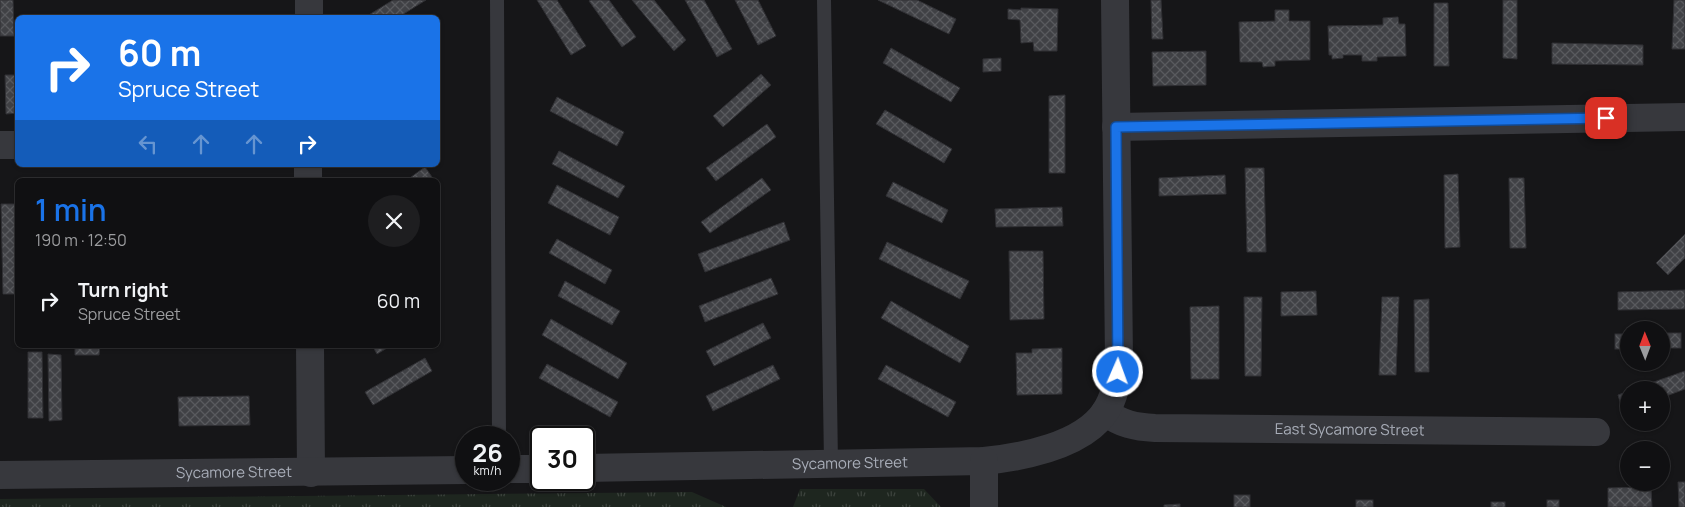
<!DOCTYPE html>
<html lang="en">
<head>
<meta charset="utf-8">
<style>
	:root { --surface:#101012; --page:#1e1e20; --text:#f1f3f6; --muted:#9c9d9f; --line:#303032; --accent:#1a73e8 }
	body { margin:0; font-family:Manrope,sans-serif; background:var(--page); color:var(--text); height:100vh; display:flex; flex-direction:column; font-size:19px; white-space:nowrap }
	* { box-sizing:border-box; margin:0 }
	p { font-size:16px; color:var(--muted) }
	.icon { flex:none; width:28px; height:28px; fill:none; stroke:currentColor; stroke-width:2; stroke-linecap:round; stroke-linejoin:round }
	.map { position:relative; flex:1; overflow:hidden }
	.side { position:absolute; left:15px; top:178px; width:425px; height:170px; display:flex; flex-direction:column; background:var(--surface); border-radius:8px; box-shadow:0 1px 4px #0004,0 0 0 1px var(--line) }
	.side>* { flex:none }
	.hud { position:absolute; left:15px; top:15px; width:425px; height:152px; border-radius:8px; box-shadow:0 1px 4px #0004,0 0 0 1px var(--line); background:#1a73e8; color:#fff; overflow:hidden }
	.needle { width:32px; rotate:359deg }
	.fabs { position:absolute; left:1620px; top:321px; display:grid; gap:10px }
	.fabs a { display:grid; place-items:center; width:50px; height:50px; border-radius:50%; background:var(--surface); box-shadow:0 1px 4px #0004,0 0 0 1px var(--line); font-size:25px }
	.speed { position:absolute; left:455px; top:426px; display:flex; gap:10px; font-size:25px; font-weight:700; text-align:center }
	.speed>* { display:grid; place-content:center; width:65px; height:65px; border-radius:50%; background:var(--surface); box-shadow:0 1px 4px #0004,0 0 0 1px var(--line); line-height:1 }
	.speed small { font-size:12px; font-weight:400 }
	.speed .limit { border:2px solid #111; border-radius:8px; background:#fff; color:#111 }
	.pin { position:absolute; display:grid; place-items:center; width:42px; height:42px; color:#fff; margin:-21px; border-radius:10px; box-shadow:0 2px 8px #0006 }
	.me { position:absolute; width:55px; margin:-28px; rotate:2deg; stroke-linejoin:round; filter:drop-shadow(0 0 4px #0008) }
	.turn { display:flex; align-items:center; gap:18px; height:105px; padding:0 20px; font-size:22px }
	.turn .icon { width:65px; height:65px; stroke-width:2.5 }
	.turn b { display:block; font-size:35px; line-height:42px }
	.lanes { display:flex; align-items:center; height:48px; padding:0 20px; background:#0003; justify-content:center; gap:25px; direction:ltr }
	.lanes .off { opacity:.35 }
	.round { display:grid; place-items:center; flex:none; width:52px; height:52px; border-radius:26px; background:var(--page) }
	.overview { display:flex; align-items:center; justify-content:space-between; height:85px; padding:0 20px }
	h1 { font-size:30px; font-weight:600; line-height:38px; color:var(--accent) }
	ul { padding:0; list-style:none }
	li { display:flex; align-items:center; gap:15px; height:75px; padding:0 20px }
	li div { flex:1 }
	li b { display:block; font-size:19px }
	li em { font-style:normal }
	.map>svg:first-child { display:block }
</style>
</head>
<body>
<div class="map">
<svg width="1685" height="507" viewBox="0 0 1685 507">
	<defs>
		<pattern id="grass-tufts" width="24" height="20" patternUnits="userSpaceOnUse" patternTransform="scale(1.25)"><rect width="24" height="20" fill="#1e261f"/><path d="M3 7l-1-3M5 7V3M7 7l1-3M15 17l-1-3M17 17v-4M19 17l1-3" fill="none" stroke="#3c433d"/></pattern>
		<pattern id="building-cross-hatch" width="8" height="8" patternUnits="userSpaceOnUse" patternTransform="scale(1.25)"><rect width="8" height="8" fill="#404145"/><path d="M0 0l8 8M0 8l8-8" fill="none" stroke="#595a5e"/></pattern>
	</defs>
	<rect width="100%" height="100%" fill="#161618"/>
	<g fill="url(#grass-tufts)">
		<path d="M800 489H924L941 507H793Z"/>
		<path d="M692 492 726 507H0V499Z"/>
	</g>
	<g fill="url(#building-cross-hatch)" stroke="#303034">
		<path d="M0 0H13L14 36H0Z"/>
		<path d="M393 0H426L397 18H364Z"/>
		<path d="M537 0H557L586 46 571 55Z"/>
		<path d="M591 0H609L636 37 622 47 589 1Z"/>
		<path d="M632 0H654L686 40 674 51Z"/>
		<path d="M685 0H704L732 49 717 57Z"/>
		<path d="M735 0H758L776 36 758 45Z"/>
		<path d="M878 0H917L956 19 949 34Z"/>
		<path d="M1151 0H1161L1163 39H1152Z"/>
		<path d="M1503 0H1517V59L1503 58Z"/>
		<path d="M1674 0H1685V49H1672Z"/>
		<path d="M1434 3H1448L1449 66H1434Z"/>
		<path d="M1021 8 1058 9 1057 51H1034L1033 42 1021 43 1020 20 1008 19V9L1021 10Z"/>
		<path d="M1275 10H1289V21H1310V60L1275 61V66L1263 67 1262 62H1240L1239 22 1275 21Z"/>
		<path d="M1398 17 1399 24H1405L1406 56 1377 57V61H1362V55H1343V58L1332 59V55H1329L1328 26 1383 25V18Z"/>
		<path d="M1552 43 1643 45V65L1552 64Z"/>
		<path d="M891 48 960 88 951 102 883 63Z"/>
		<path d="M1206 51V85L1153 86 1152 52Z"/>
		<path d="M1001 58V71L983 72V59Z"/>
		<path d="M761 74 771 85 723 127 713 116Z"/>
		<path d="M5 75H18V113L6 114Z"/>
		<path d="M1065 95V173H1049V96Z"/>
		<path d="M557 97 624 132 617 146 550 111Z"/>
		<path d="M885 110 952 149 944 163 876 124Z"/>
		<path d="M767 124 776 137 716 181 706 168Z"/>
		<path d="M559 151 625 186 618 198 552 164Z"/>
		<path d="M425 167 434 180H407Z"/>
		<path d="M1245 168H1264L1266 252H1247Z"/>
		<path d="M1458 174 1460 247 1445 248 1444 175Z"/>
		<path d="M1225 175 1226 194 1159 196V178Z"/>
		<path d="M762 178 771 190 710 233 701 222Z"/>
		<path d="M1509 178H1524L1526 248H1510Z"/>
		<path d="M893 182 948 210 942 223 886 196Z"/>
		<path d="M557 185 619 217 610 235 548 203Z"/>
		<path d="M1 204H18V294H3Z"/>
		<path d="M1062 207 1063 226 996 227 995 209Z"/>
		<path d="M784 222 790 240 705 272 698 254Z"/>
		<path d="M1685 234V258L1668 275 1656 263Z"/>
		<path d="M557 239 612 270 605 284 549 253Z"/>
		<path d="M887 242 969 281 960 299 879 259Z"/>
		<path d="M1009 251H1043L1044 319 1010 320Z"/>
		<path d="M771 278 778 294 705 322 699 306Z"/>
		<path d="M565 281 620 311 612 325 558 296Z"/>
		<path d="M1685 290V309L1618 310V292Z"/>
		<path d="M1316 291 1317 315 1281 316V292Z"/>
		<path d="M1244 297H1262L1261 376H1245Z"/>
		<path d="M1382 297H1399L1396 375H1379Z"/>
		<path d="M1429 299V372H1415L1414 300Z"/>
		<path d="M891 301 969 346 960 363 881 318Z"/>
		<path d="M1219 306V379H1191L1190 307Z"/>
		<path d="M551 319 627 363 618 379 542 335Z"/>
		<path d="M763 323 771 338 714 366 706 351Z"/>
		<rect x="1661" y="333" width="20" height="15"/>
		<rect x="1615" y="334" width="14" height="15"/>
		<path d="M75 345H100L99 355H75Z"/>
		<path d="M372 345H392L377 354Z"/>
		<path d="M1062 348V394L1017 395 1016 353H1032V349Z"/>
		<path d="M28 352H42L43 418H28Z"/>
		<path d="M48 354 61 355 62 420 49 421Z"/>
		<path d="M425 358 432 371 373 405 365 392Z"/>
		<path d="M547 364 618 402 610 417 539 378Z"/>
		<path d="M773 365 780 379 713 411 706 396Z"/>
		<path d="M886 365 956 402 948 417 878 379Z"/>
		<path d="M1685 371V389L1661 398V390H1631Z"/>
		<path d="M1629 391V409L1623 411 1618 395Z"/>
		<path d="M249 396 250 425 179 426 178 397Z"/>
		<path d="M1678 482H1685V507H1679Z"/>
		<path d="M1651 487 1652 507H1608V488Z"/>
		<rect x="1234" y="495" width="16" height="12"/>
		<rect x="1356" y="500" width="17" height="7"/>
		<rect x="1547" y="500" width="12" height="7"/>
		<rect x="1491" y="502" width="14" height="5"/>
		<path d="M1180 504V507H1164V505Z"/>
	</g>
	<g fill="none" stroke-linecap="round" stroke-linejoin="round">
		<g stroke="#37383d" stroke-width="14">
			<path d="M497 0 499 438"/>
			<path d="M824 0 831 463"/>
		</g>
		<g stroke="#37383d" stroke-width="28">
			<path d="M309 18V0"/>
			<path d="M1116 127 1685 117"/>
			<path d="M0 145H18"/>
			<path d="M308 165V180"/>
			<path d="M310 345 311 473"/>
			<path id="s1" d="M1105 412C1121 424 1135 427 1155 428L1596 432"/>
			<path id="s2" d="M584 468 984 461C1022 457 1082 446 1105 412 1116 396 1117 378 1119 360L1115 0"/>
			<path d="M509 469H541"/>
			<path id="s3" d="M0 475 466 470"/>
			<path d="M984 507V461"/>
		</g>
	</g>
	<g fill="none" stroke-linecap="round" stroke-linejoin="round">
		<g stroke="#114b97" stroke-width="12">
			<path id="route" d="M1118 372 1116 127 1606 118"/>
		</g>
		<use href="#route" stroke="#1a73e8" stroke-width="9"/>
	</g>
	<g text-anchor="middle" stroke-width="5" stroke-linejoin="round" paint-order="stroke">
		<g font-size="15" fill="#a8adb8" stroke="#111113">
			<text dy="5" stroke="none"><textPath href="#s1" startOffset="248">East Sycamore Street</textPath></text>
			<text dy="5" stroke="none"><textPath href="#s2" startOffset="266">Sycamore Street</textPath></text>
			<text dy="5" stroke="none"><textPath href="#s3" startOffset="234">Sycamore Street</textPath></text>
		</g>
	</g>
</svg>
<div class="fabs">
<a><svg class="needle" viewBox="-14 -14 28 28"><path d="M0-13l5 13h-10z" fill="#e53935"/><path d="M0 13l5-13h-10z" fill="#9c9d9f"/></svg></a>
<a>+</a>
<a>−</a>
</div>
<div class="speed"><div>26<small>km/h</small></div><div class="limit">30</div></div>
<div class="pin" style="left:1606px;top:118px;background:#d93025"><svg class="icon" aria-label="arrive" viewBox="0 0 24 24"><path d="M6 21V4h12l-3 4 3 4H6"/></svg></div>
<svg class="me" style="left:1118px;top:372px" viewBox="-20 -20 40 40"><circle r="17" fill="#1a73e8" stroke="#fff" stroke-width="3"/><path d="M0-11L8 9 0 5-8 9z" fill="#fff"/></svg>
<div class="hud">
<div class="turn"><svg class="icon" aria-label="right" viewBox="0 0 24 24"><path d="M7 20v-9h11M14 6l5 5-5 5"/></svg><div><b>60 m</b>Spruce Street</div></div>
<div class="lanes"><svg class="icon off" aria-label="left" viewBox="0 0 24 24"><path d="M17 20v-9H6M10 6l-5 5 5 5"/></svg><svg class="icon off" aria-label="ahead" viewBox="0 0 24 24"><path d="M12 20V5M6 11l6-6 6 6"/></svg><svg class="icon off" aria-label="ahead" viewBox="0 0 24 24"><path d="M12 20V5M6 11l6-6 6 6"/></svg><svg class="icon" aria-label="right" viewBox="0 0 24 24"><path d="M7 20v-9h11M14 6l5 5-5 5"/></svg></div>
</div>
<section class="side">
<div class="overview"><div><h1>1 min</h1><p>190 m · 12:50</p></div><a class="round"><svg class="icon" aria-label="close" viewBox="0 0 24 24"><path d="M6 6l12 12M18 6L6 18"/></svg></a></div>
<ul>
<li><svg class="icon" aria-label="right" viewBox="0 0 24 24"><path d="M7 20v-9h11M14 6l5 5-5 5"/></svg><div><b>Turn right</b><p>Spruce Street</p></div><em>60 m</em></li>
</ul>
</section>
</div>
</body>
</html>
